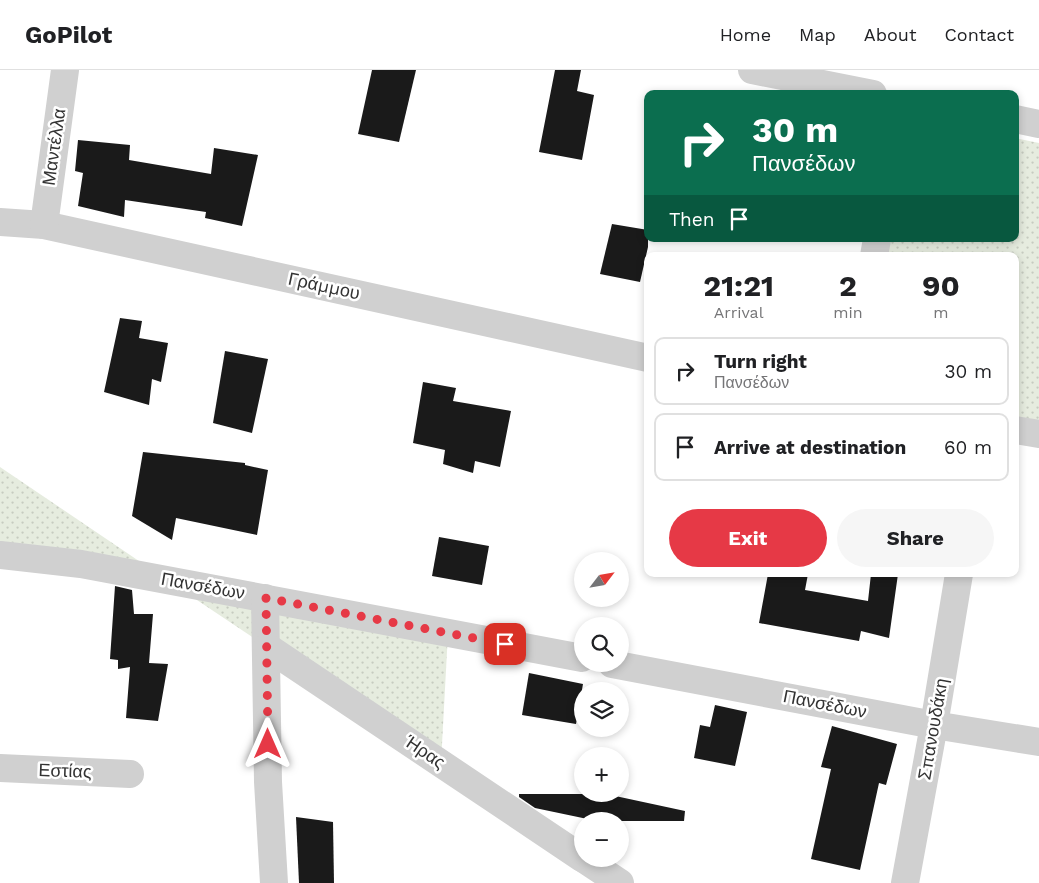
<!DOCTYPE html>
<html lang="en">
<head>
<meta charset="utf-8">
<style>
	:root { --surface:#fff; --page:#f6f6f6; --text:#202124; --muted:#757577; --line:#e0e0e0; --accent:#e63946 }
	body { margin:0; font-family:"Work Sans",sans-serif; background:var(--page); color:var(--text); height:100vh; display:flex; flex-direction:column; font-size:19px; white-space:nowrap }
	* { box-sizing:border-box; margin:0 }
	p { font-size:16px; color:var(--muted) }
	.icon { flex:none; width:28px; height:28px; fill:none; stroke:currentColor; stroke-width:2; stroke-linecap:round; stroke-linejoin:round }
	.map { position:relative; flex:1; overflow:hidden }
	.panel { position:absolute; left:644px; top:182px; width:375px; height:325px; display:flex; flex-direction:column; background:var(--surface); border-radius:10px; box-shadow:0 2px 8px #0003 }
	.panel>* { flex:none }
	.guide { position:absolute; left:644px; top:20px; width:375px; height:152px; border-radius:10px; box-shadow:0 2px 8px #0003; background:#0b6e4f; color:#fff; overflow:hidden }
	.needle { width:32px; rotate:59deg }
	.tools { position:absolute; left:574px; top:482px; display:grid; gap:10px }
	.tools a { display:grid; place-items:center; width:55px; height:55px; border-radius:50%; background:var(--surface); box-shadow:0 2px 8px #0003; font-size:25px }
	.pin { position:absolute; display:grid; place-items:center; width:42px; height:42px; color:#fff; margin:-21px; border-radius:10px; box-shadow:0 2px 8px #0006 }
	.me { position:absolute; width:55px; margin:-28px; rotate:0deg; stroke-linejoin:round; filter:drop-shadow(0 0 4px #0008) }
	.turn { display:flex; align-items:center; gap:18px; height:105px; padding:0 25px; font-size:22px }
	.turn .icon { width:65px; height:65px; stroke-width:2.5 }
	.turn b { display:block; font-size:35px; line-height:42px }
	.then { display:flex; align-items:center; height:48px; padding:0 25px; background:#0003; gap:10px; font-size:19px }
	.eta { display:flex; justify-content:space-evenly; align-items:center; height:85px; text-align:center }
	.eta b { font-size:30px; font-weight:700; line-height:35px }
	.button { display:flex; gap:10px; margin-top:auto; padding:10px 25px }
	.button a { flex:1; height:58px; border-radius:30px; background:var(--accent); color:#fff; font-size:20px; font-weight:700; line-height:58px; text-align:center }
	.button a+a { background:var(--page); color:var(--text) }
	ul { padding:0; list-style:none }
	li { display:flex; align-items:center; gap:15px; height:68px; margin:0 10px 8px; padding:0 15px; border:2px solid var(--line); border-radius:10px }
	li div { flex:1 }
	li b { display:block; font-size:19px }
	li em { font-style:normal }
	header { display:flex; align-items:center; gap:30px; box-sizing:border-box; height:70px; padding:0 25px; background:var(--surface); border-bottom:1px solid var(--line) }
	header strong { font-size:24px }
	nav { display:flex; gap:28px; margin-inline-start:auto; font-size:18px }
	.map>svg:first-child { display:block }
</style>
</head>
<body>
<header>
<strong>GoPilot</strong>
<nav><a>Home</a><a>Map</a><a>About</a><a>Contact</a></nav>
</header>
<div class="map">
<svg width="1039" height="813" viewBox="0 0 1039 813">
	<defs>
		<pattern id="park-dots" width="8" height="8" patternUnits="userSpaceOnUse" patternTransform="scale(1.25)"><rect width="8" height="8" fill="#e6ecdf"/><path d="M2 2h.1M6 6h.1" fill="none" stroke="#c6cbc0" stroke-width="1.8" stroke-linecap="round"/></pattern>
	</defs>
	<rect width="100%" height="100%" fill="#fff"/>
	<g fill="url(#park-dots)">
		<path d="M1015 68 1039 73V364L1015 360V186H880L883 169H1015Z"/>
		<path d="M0 397 167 510 448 563 441 693 167 510 0 486Z"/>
	</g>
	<g fill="#1a1a1a">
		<path d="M372 0H416L399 72 358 64Z"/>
		<path d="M555 0H581L577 21 594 25 582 90 539 82Z"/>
		<path d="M78 70 130 75 129 90 211 104 214 78 258 85 242 156 205 148 206 142 125 130 124 147 78 136 83 103 75 101Z"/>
		<path d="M612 154 648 160V177L640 212 600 204Z"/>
		<path d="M120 248 142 251 139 268 168 273 161 312 152 309 149 335 104 322Z"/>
		<path d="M225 281 268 289 252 363 213 353Z"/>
		<path d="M423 312 456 318 453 331 511 341 500 397 475 391 473 403 443 394 445 380 413 373Z"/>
		<path d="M143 382 245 393V395L268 400 257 465 176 448 172 470 132 446Z"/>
		<path d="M439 467 489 476 482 515 432 506Z"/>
		<path d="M768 504H808L805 520 868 531 871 504H898L889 568 861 561 859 571 759 553Z"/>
		<path d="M115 516 132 520 134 544H153L149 593 168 594 158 651 126 648 130 597 118 599V590L110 589Z"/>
		<path d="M529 603 583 614 576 654 522 645Z"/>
		<path d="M715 635 747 642 735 696 694 688 700 655 710 657Z"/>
		<path d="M832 656 897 674 886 715 879 713 860 800 811 789 831 699 821 697Z"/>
		<path d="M519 724H606L685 741 684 751H597L535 738 519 727Z"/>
		<path d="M296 747 333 752 334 813H299Z"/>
	</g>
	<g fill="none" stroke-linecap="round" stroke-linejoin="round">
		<g stroke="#d0d0d0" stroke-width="28">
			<path d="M752 0 873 24"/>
			<path d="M1015 49 1039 54"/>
			<path d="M0 152 44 155 648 288"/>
			<path d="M44 155 65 0"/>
			<path d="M874 186 877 169"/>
			<path d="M1015 360 1039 364"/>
			<path d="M0 485 81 494 582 588"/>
			<path d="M265 528 268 712 274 813"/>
			<path d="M267 577 582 788"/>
			<path d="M612 594 934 655 1039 672"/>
			<path d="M0 698 130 704"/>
			<path d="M584 789 620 813"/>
			<path d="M905 813 934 655 959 504"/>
		</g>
	</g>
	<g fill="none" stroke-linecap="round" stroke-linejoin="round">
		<path stroke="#e63946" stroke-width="9" stroke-dasharray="0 16.2" d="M268 674 266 528 505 574"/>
	</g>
	<g text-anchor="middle" stroke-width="5" stroke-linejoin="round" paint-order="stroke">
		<g font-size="18" fill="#333" stroke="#fff">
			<text transform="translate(54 77) rotate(-82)" y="6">Μαντέλλα</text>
			<text transform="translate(324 216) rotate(12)" y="6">Γράμμου</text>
			<text transform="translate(203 516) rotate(10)" y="6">Πανσέδων</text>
			<text transform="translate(825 634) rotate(11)" y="6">Πανσέδων</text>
			<text transform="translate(933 659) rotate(-80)" y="6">Σπανουδάκη</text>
			<text transform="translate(425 682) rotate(34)" y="6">Ήρας</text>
			<text transform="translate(65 701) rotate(2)" y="6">Εστίας</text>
		</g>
	</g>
</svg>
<div class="tools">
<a><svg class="needle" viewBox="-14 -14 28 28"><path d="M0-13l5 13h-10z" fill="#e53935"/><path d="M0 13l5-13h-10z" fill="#757577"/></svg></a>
<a><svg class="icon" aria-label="search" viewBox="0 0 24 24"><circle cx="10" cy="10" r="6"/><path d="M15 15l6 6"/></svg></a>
<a><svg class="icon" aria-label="layers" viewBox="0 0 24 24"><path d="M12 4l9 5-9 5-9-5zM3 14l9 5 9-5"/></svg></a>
<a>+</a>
<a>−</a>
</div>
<div class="pin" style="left:505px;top:574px;background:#d93025"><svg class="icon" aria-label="arrive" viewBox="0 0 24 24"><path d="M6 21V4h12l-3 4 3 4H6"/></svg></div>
<svg class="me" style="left:268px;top:674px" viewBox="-20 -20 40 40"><path d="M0-17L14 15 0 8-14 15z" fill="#e63946" stroke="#fff" stroke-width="4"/></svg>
<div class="guide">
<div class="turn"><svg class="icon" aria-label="right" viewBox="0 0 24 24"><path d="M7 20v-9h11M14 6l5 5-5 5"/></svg><div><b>30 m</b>Πανσέδων</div></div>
<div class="then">Then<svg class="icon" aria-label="arrive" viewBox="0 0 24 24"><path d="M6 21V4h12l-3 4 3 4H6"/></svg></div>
</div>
<section class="panel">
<div class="eta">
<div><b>21:21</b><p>Arrival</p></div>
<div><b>2</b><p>min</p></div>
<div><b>90</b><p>m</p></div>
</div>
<ul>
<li><svg class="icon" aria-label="right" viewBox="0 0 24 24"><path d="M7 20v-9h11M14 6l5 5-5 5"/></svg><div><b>Turn right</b><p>Πανσέδων</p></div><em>30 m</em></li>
<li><svg class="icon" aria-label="arrive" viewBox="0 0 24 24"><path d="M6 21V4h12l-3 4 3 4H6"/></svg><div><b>Arrive at destination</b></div><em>60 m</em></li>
</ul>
<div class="button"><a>Exit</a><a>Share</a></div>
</section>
</div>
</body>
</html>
